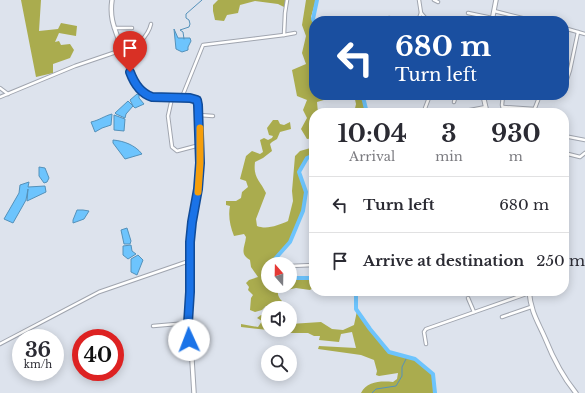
<!DOCTYPE html>
<html lang="en">
<head>
<meta charset="utf-8">
<style>
	:root { --surface:#fff; --page:#f2f2f3; --text:#2b2b33; --muted:#7c7c81; --line:#e1e1e2 }
	body { margin:0; font-family:"Libre Baskerville",serif; background:var(--page); color:var(--text); height:100vh; display:flex; flex-direction:column; font-size:15px; white-space:nowrap }
	* { box-sizing:border-box; margin:0 }
	p { font-size:13px; color:var(--muted) }
	.icon { flex:none; width:22px; height:22px; fill:none; stroke:currentColor; stroke-width:2; stroke-linecap:round; stroke-linejoin:round }
	.map { position:relative; flex:1; overflow:hidden }
	.panel { position:absolute; left:309px; top:108px; width:260px; height:188px; display:flex; flex-direction:column; background:var(--surface); border-radius:16px; box-shadow:0 2px 10px #0003 }
	.panel>* { flex:none }
	.top-card { position:absolute; left:309px; top:16px; width:260px; height:84px; border-radius:16px; box-shadow:0 2px 10px #0003; background:#1a4fa0; color:#fff; overflow:hidden }
	.needle { width:26px; rotate:340deg }
	.fabs { position:absolute; left:261px; top:257px; display:grid; gap:8px }
	.fabs a { display:grid; place-items:center; width:36px; height:36px; border-radius:50%; background:var(--surface); box-shadow:0 2px 10px #0003; font-size:20px }
	.speed { position:absolute; left:12px; top:329px; display:flex; gap:8px; font-size:20px; font-weight:700; text-align:center }
	.speed>* { display:grid; place-content:center; width:52px; height:52px; border-radius:50%; background:var(--surface); box-shadow:0 2px 10px #0003; line-height:1 }
	.speed small { font-size:10px; font-weight:400 }
	.speed .limit { border:6px solid #d22; background:#fff; color:#111 }
	.pin { position:absolute; display:grid; place-items:center; width:34px; height:34px; color:#fff; margin:-41px -17px; border-radius:50% 50% 50% 0; rotate:-45deg; box-shadow:0 0 4px #0007 }
	.pin .icon { rotate:45deg }
	.me { position:absolute; width:44px; margin:-22px; rotate:358deg; stroke-linejoin:round; filter:drop-shadow(0 0 3px #0008) }
	.turn { display:flex; align-items:center; gap:14px; height:84px; padding:0 20px; font-size:18px }
	.turn .icon { width:52px; height:52px; stroke-width:2.5 }
	.turn b { display:block; font-size:28px; line-height:34px }
	.eta { display:flex; justify-content:space-evenly; align-items:center; height:68px; text-align:center }
	.eta b { font-size:24px; font-weight:700; line-height:28px }
	ul { padding:0; list-style:none }
	li { display:flex; align-items:center; gap:12px; height:56px; padding:0 20px; border-top:1px solid var(--line) }
	li div { flex:1 }
	li b { display:block; font-size:15px }
	li em { font-style:normal }
	.map>svg:first-child { display:block }
</style>
</head>
<body>
<div class="map">
<svg width="585" height="393" viewBox="0 0 585 393">
	<rect width="100%" height="100%" fill="#dde3ed"/>
	<g fill="#aaac4e">
		<path d="M21 0H41L39 31 58 29 61 23 77 26 76 36 59 33 55 42 59 41 61 45 70 44 74 50 70 58 53 64V73L36 77Z"/>
		<path d="M218 0H288L285 9 284 7 278 4 255 1 240 5 238 13 227 15 224 21 215 20 213 11V5Z"/>
		<path d="M306 0H316L311 17 314 23V95H341L317 102 318 113H314V138L307 139 301 129 307 118 303 110 307 100 297 96 292 70 306 64 302 53 306 36 302 25Z"/>
		<path d="M354 95H361L363 97 367 113H354L356 104Z"/>
		<path d="M273 120H278L280 124 284 125 290 122 291 129 280 132 277 139 272 142 270 144 272 151 263 158 255 162C253 178 260 180 266 193L256 219 257 226C267 230 279 225 288 221L293 201 292 191 295 156 300 151 314 147V155L307 158 299 172 306 192 303 211 290 242 274 260V264H268V286H290V278H314V287L310 290 296 288 287 290 280 287C276 292 278 297 282 301L280 306H266L262 310 255 312 250 310 251 298 253 295 248 290 249 287 246 283 249 280 258 277 251 267 250 260C239 254 245 247 246 237L244 234 234 236C230 226 228 216 230 206L226 205V201H236L241 198 242 192 248 187 246 181 240 179 246 156 252 151 260 154 263 152 260 140 264 138 268 140 272 138 273 136 269 135 267 128Z"/>
		<path d="M357 311 389 352 415 359 433 374 435 393H361C367 381 381 381 393 382L397 379 398 373 379 376 376 375 377 371 374 360 361 355 318 349 319 346 356 348 352 332 341 334 339 342 319 340 320 336H314L308 333H292L271 330H290V324L321 322 332 329 343 330 354 325Z"/>
		<path d="M268 314V330L241 327V324L258 327 262 321 257 318 261 315Z"/>
	</g>
	<g fill="#6dc4fd" stroke="#5491ba">
		<path d="M174 29 178 38H190L191 41 188 47V50L182 52 176 49Z"/>
		<path d="M137 94 139 95V98L144 104 135 108 133 106 126 114 125 118 116 114 115 113 128 101 133 106 130 100Z"/>
		<path d="M112 114 111 125 102 128 95 132 91 122C100 120 104 116 112 114Z"/>
		<path d="M114 115 125 119 124 131 114 130Z"/>
		<path d="M113 140C124 141 135 145 142 154L125 159 113 143Z"/>
		<path d="M39 167 45 168 49 178 47 182 44 183 39 176Z"/>
		<path d="M29 182 28 187 45 186 46 192 27 201 28 189 26 200 13 223 4 219 19 193 20 185Z"/>
		<path d="M77 210H83L89 211 84 219 73 223V220Z"/>
		<path d="M127 228 131 241 130 244H124L121 230Z"/>
		<path d="M131 245 132 251 136 254 128 259 123 255V246Z"/>
		<path d="M138 255 143 260 137 275 131 272V259Z"/>
	</g>
	<g fill="none" stroke-linecap="round" stroke-linejoin="round">
		<g stroke="#5491ba" stroke-width="1">
			<path d="M184 39 183 32 180 30 189 27 190 24 189 20 186 18V14L202 0"/>
			<path d="M372 393 376 389 396 386 402 376V367L407 357"/>
		</g>
		<g stroke="#6dc4fd" stroke-width="4">
			<path d="M314 21 313 19 317 0"/>
			<path d="M361 95 363 97 367 113"/>
			<path d="M274 264V260L290 242 303 211 306 192 299 172 307 158 314 155"/>
			<path d="M290 278H314"/>
			<path d="M356 291V309L370 329 389 352 415 359 433 374 435 393"/>
		</g>
		<g stroke="#a0a5af" stroke-width="4.5">
			<g id="minor">
				<path d="M419 0 421 13 428 21"/>
				<path d="M434 0 438 2"/>
				<path d="M494 11 534 21"/>
				<path d="M468 13 492 18"/>
				<path d="M389 18 403 21"/>
				<path d="M418 21 421 13"/>
				<path d="M114 28H132"/>
				<path d="M564 28 585 34"/>
				<path d="M284 35 295 33"/>
				<path d="M124 54C135 48 148 37 151 24"/>
				<path d="M0 88 8 94"/>
				<path d="M564 88 570 70 578 32"/>
				<path d="M503 95 502 105 504 113"/>
				<path d="M0 97 75 66 122 50"/>
				<path d="M182 97 203 45 284 35 285 13 287 0"/>
				<path d="M172 98 168 116 172 147 177 151 196 146"/>
				<path d="M454 102 456 95"/>
				<path d="M503 107 534 109"/>
				<path d="M424 111 430 95"/>
				<path d="M460 112 486 107"/>
				<path d="M479 113 487 111"/>
				<path d="M533 113 540 95"/>
				<path d="M199 115 213 116"/>
				<path d="M564 136 585 140"/>
				<path d="M564 153 580 157 585 153"/>
				<path d="M290 266 314 265"/>
				<path d="M468 298 474 312"/>
				<path d="M502 317 531 307"/>
				<path d="M153 326 188 323"/>
				<path d="M0 344 99 292 189 261"/>
				<path d="M426 344 424 332 426 329 529 293"/>
			</g>
		</g>
		<g stroke="#a0a5af" stroke-width="5.5">
			<g id="tertiary">
				<path d="M112 0C109 20 116 31 122 49 129 66 131 91 152 97L190 98 197 100 198 105 200 163 198 189 192 222 189 261 190 292 188 332 192 360 194 393"/>
				<path d="M492 21 496 0"/>
				<path d="M483 95 487 113"/>
				<path d="M529 291C531 312 537 320 545 338 553 358 562 376 576 393"/>
			</g>
		</g>
		<use href="#minor" stroke="#fff" stroke-width="2.5"/>
		<use href="#tertiary" stroke="#fff" stroke-width="3.5"/>
	</g>
	<g fill="none" stroke-linecap="round" stroke-linejoin="round">
		<g stroke="#114b97" stroke-width="10">
			<path id="route" d="M130 72C134 83 140 93 152 97L190 98 197 100 198 105 200 163 198 189 192 222 190 242V292L188 323 189 340"/>
		</g>
		<use href="#route" stroke="#1a73e8" stroke-width="7"/>
		<path stroke="#f59e0b" stroke-width="7" d="M198 192 200 163V128"/>
	</g>
</svg>
<div class="fabs">
<a><svg class="needle" viewBox="-14 -14 28 28"><path d="M0-13l5 13h-10z" fill="#e53935"/><path d="M0 13l5-13h-10z" fill="#7c7c81"/></svg></a>
<a><svg class="icon" aria-label="sound" viewBox="0 0 24 24"><path d="M4 9h4l5-4v14l-5-4H4zM17 9q2 3 0 6"/></svg></a>
<a><svg class="icon" aria-label="search" viewBox="0 0 24 24"><circle cx="10" cy="10" r="6"/><path d="M15 15l6 6"/></svg></a>
</div>
<div class="speed"><div>36<small>km/h</small></div><div class="limit">40</div></div>
<div class="pin" style="left:130px;top:72px;background:#d93025"><svg class="icon" aria-label="arrive" viewBox="0 0 24 24"><path d="M6 21V4h12l-3 4 3 4H6"/></svg></div>
<svg class="me" style="left:189px;top:340px" viewBox="-20 -20 40 40"><circle r="19" fill="#fff"/><path d="M0-13L10 11 0 6-10 11z" fill="#1a73e8"/></svg>
<div class="top-card">
<div class="turn"><svg class="icon" aria-label="left" viewBox="0 0 24 24"><path d="M17 20v-9H6M10 6l-5 5 5 5"/></svg><div><b>680 m</b>Turn left</div></div>
</div>
<section class="panel">
<div class="eta">
<div><b>10:04</b><p>Arrival</p></div>
<div><b>3</b><p>min</p></div>
<div><b>930</b><p>m</p></div>
</div>
<ul>
<li><svg class="icon" aria-label="left" viewBox="0 0 24 24"><path d="M17 20v-9H6M10 6l-5 5 5 5"/></svg><div><b>Turn left</b></div><em>680 m</em></li>
<li><svg class="icon" aria-label="arrive" viewBox="0 0 24 24"><path d="M6 21V4h12l-3 4 3 4H6"/></svg><div><b>Arrive at destination</b></div><em>250 m</em></li>
</ul>
</section>
</div>
</body>
</html>
